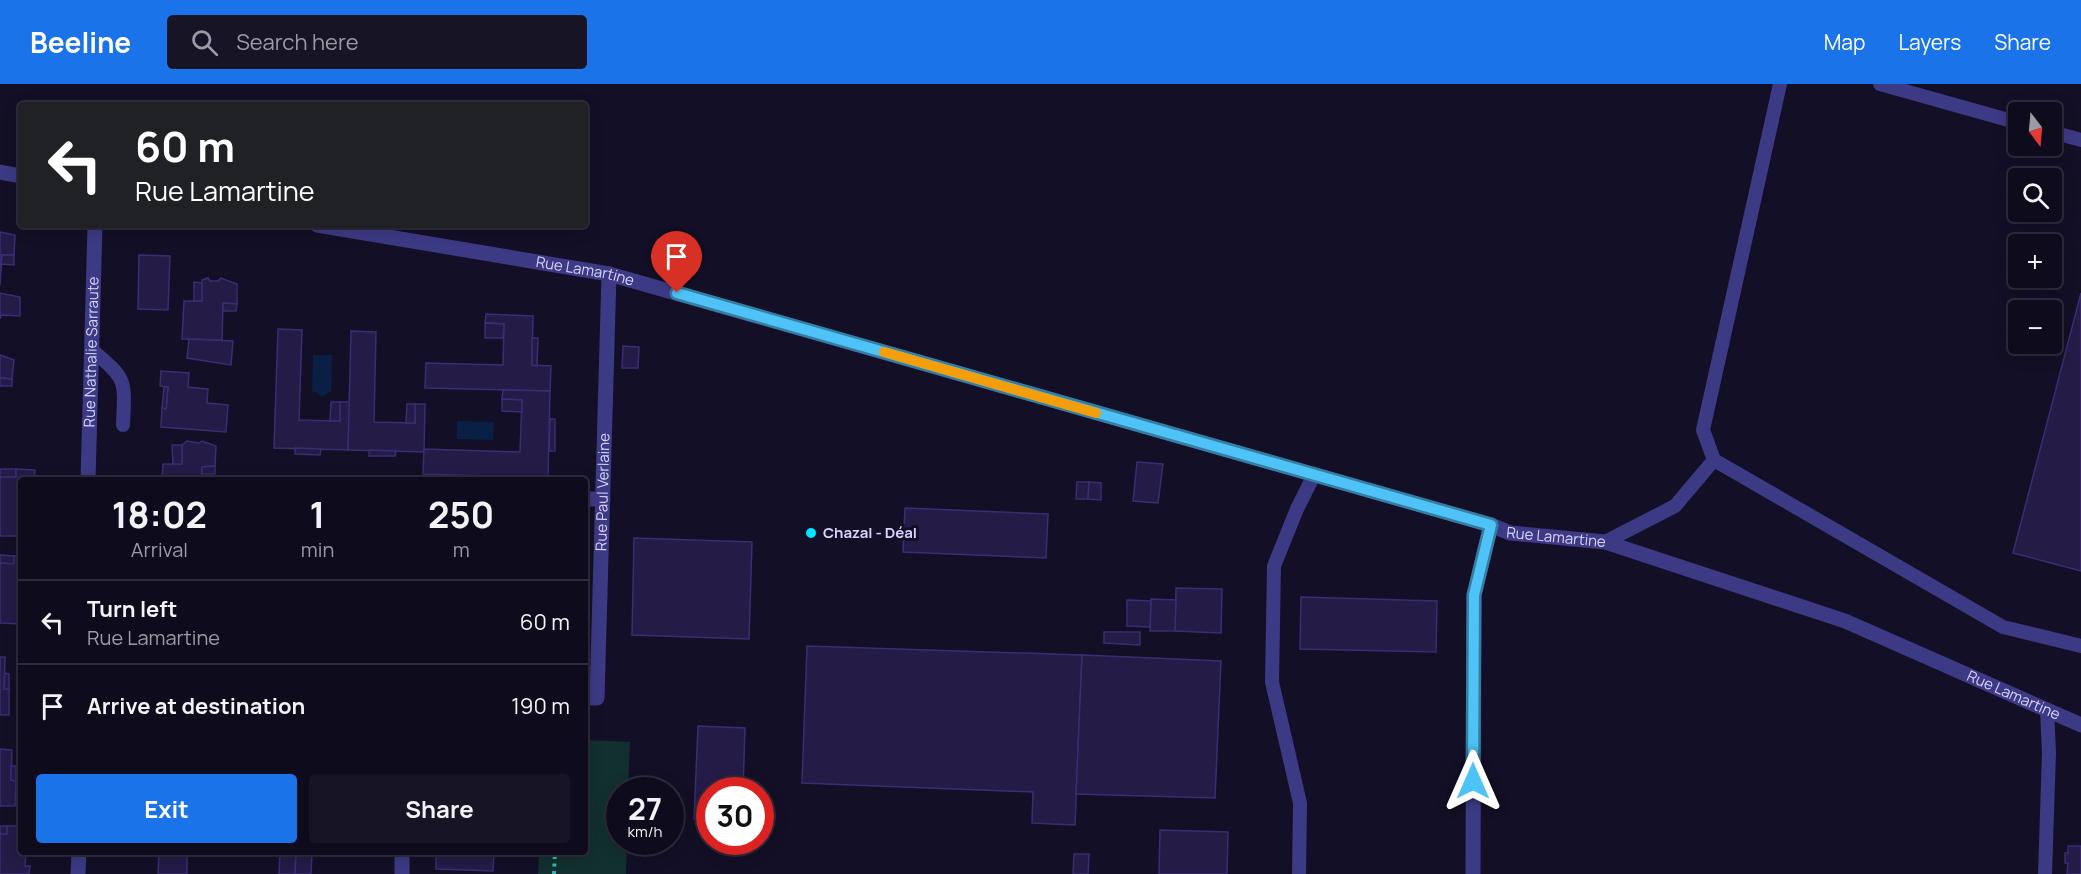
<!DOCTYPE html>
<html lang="en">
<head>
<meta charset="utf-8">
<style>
	:root { --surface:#0e0b1c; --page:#171425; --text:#f1f3f6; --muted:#9b9ba3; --line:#2e2b3b; --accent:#1a73e8 }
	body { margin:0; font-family:Manrope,sans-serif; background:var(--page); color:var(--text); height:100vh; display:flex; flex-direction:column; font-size:22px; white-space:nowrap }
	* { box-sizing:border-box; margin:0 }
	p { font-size:20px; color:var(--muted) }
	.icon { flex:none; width:33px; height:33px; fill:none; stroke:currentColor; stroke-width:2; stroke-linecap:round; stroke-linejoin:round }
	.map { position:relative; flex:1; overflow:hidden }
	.side { position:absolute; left:18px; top:393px; width:570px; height:378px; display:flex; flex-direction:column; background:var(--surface); border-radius:6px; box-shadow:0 3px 15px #0003,0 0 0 2px var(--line) }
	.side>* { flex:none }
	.hud { position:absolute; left:18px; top:18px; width:570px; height:126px; border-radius:6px; box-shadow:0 3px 15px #0003,0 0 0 2px var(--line); background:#202124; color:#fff; overflow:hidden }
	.needle { width:39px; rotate:164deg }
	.controls { position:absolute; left:2008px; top:18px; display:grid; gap:12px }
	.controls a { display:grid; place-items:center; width:54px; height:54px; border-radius:6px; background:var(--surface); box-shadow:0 3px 15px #0003,0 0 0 2px var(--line); font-size:30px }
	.speed { position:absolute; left:606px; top:693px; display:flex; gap:12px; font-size:30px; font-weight:700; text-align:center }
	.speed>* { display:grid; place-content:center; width:78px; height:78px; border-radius:50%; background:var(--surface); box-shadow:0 3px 15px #0003,0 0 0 2px var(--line); line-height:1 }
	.speed small { font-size:15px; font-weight:400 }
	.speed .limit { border:9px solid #d22; background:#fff; color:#111 }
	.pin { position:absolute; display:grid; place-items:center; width:51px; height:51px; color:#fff; margin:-62px -26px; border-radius:50% 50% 50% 0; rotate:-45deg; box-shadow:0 0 6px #0007 }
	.pin .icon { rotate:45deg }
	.me { position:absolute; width:66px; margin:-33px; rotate:0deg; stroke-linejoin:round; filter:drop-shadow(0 0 4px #0008) }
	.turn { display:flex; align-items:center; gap:21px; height:126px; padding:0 18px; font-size:27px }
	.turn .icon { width:78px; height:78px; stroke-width:2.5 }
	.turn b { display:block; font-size:42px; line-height:51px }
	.eta { display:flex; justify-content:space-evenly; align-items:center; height:102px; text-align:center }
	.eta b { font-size:36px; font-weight:700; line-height:42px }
	.button { display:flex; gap:12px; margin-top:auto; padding:12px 18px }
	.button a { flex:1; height:69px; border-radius:6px; background:var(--accent); color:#fff; font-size:24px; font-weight:700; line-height:69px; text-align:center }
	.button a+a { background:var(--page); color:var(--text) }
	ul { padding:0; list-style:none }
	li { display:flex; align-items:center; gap:18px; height:84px; padding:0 18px; border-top:2px solid var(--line) }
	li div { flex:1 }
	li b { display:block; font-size:22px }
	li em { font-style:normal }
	header { display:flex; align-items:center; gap:36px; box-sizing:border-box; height:84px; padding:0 30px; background:var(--accent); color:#fff }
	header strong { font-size:28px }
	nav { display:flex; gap:33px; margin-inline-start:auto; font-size:21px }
	.search { width:420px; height:54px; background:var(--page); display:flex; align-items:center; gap:15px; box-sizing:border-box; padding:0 21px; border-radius:6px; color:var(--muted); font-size:22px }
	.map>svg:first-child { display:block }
</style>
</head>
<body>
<header>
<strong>Beeline</strong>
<div class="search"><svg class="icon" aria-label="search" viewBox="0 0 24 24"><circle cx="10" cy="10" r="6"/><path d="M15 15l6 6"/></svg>Search here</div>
<nav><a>Map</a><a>Layers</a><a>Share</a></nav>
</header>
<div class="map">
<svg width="2081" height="790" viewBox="0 0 2081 790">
	<rect width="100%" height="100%" fill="#130f26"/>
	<path fill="#12302f" d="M585 656 630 658 628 706H620V758H627L626 790H538L539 768H585Z"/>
	<g fill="#0a1f44">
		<path d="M313 271H332L331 308 327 309 322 313 316 308H312Z"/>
		<path d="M457 337 494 338 493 356 457 355Z"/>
	</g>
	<g fill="#241b47" stroke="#3b2d73" stroke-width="1.5">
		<path d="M0 148 15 151 14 171H2L0 201Z"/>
		<path d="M2 171H14V181L1 180Z"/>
		<path d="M139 171 170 172 168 226 138 225Z"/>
		<path d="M208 194 210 197H218L221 194 237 200V220L223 219 222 256 182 255 184 217H202V196Z"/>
		<path d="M194 198 202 199V217H194Z"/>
		<path d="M0 209 20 213V232L1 231 0 235Z"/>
		<path d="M2081 209V487L2013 469Z"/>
		<path d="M223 219 237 220 236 227H223Z"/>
		<path d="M486 230 533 232 532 281 551 282 550 307 425 304 426 279 503 281 504 240 485 239Z"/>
		<path d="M485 239 504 240 503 254H485Z"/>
		<path d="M278 245 302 246 299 336 340 337V318H350L348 366 274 364Z"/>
		<path d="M351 247 376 248 374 338 415 339V320H425L424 368 348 366Z"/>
		<path d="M532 254H538L537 282 532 281Z"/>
		<path d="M189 255 233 257 231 281 187 274Z"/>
		<path d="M623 262 639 263 638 284H622Z"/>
		<path d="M0 271 14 276 12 295 0 294Z"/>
		<path d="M161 287 189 289 188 303 208 305 207 319 228 321 226 348 161 343 162 324 166 325 168 303 160 302Z"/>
		<path d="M0 294 12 295V302H0Z"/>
		<path d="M164 303H168L166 325 162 324Z"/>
		<path d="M503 306 550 307 548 394 423 390 424 365 520 368 522 316 502 315Z"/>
		<path d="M502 315 522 316V328L502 327Z"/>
		<path d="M331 318H340V337H330Z"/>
		<path d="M407 320H415V339H406Z"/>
		<path d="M550 335H555V367H549Z"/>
		<path d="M187 357 199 359 202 357 216 362 215 382 202 383 201 396H162L163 380H182V361Z"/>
		<path d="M172 361H182V380H173Z"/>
		<path d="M295 364 321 365 320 371 295 370Z"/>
		<path d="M369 366 396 367 395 372H369Z"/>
		<path d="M1137 378 1163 380 1158 419 1133 417Z"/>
		<path d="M215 382V390H202V383Z"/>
		<rect x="0" y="385" width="16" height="8"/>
		<path d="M16 385 35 386 34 396H21V452H0V393H16Z"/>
		<path d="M1077 398H1089L1088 415H1076Z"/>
		<path d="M1089 398 1101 399V416L1088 415Z"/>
		<path d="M905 424 1048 430 1046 474 903 468Z"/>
		<path d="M634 454 752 458 749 555 632 551Z"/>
		<path d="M0 471 14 472V480L0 479Z"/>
		<path d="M14 472H21V540L0 539V479L14 480Z"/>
		<path d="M1176 504 1222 505 1221 549 1175 547Z"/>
		<path d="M1301 513 1437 517 1436 568 1300 565Z"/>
		<path d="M1151 515 1176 516 1175 547H1150Z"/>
		<path d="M1127 516 1151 517 1150 543 1127 542Z"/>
		<path d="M1104 548H1140V561L1104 559Z"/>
		<path d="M807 562 1082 571 1075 741 1032 739 1033 708 802 699Z"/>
		<path d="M1082 571 1221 577 1215 714 1076 710Z"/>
		<path d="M0 573H5L4 605H9V631H0Z"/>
		<path d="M5 589 9 590V605H4Z"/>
		<path d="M698 642 745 644 743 706H710V735H694Z"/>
		<path d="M0 665 12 666 11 696 16 697 15 722H0Z"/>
		<path d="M11 682H16V697L11 696Z"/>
		<rect x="0" y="742" width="7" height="8"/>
		<path d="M7 742H21V768H26L25 782H30L29 790H0V750H7Z"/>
		<path d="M1160 746 1228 748 1227 790H1159Z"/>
		<path d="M2068 762H2081V790H2067L2068 779H2065V769H2068Z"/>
		<path d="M159 768H187V790H158Z"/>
		<path d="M280 768 296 769 295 790H279Z"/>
		<path d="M287 768 312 769 311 790H295L296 769Z"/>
		<path d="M436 768H494L493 787 436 785Z"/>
		<path d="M1074 770H1089L1088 790H1073Z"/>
	</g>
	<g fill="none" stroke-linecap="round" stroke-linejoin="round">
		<path stroke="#2fb8b0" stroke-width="4" stroke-dasharray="3 4.5" stroke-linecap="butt" d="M554 790 555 768"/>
		<g stroke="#3d3a85" stroke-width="14">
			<path d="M1780 0 1703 346 1714 376 2003 543 2081 562"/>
			<path d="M1880 0 2019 39"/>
			<path d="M2052 48 2081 56"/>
			<path d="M92 266C127 296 125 294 123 341"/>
			<path d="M1605 458 1675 422 1714 376"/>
			<path d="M1299 790 1300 719 1272 598 1274 482 1297 425 1314 391"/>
			<path d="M2045 790 2049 669 2047 626"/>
		</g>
		<g stroke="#3d3a85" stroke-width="15">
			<path d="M0 88 21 92"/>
			<path id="s1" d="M317 141 609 190 1491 441 1510 449 1605 458 1845 537 2081 641"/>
			<path id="s2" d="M88 396 95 141"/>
			<path d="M585 415H603"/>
			<path id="s3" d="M585 614H597L609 190"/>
			<path d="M78 790 79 768"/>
			<path d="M402 790V768"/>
			<path d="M1473 790 1474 511 1491 441"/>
		</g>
	</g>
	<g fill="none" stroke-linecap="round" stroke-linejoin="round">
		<g stroke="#337fa1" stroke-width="15">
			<path id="route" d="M677 209 1491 441 1474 511 1473 697"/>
		</g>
		<use href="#route" stroke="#4fc3f7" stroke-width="10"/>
		<path stroke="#f59e0b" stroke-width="10" d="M884 268 1096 329"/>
	</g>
	<circle fill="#00e5ff" stroke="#130f26" stroke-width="2" cx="811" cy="449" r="6"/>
	<g text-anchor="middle" stroke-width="6" stroke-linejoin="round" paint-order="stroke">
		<g font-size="15" fill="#d9d4ff" stroke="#130f26">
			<text dy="5" stroke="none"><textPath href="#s1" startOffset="272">Rue Lamartine</textPath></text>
			<text dy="5" stroke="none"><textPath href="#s2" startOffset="128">Rue Nathalie Sarraute</textPath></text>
			<text dy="5" stroke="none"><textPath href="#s3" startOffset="218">Rue Paul Verlaine</textPath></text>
			<text dy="5" stroke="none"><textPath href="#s1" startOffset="1280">Rue Lamartine</textPath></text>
			<text dy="5" stroke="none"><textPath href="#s1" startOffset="1766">Rue Lamartine</textPath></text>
		</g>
		<g font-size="15" font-weight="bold" fill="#d9d4ff" stroke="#130f26" text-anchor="start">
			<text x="823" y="454">Chazal - Déal</text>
		</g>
	</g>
</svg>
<div class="controls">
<a><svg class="needle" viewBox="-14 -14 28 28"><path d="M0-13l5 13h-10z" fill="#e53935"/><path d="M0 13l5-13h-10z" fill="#9b9ba3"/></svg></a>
<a><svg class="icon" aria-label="search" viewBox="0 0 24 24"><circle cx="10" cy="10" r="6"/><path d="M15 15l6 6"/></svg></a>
<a>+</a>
<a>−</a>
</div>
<div class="speed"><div>27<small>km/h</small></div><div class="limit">30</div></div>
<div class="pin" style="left:677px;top:209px;background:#d93025"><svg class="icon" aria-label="arrive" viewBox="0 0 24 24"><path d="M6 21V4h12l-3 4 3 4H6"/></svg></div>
<svg class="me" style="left:1473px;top:697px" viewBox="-20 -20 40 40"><path d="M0-17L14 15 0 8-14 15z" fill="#4fc3f7" stroke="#fff" stroke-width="4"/></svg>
<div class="hud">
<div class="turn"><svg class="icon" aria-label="left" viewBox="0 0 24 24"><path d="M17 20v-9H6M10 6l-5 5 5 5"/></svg><div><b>60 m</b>Rue Lamartine</div></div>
</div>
<section class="side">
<div class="eta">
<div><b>18:02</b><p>Arrival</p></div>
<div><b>1</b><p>min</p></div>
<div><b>250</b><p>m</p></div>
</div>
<ul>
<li><svg class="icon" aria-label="left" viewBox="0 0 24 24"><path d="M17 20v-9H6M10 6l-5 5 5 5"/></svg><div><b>Turn left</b><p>Rue Lamartine</p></div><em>60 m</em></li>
<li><svg class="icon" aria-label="arrive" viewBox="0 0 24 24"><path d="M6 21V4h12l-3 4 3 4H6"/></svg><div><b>Arrive at destination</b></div><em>190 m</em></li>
</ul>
<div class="button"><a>Exit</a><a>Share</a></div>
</section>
</div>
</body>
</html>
